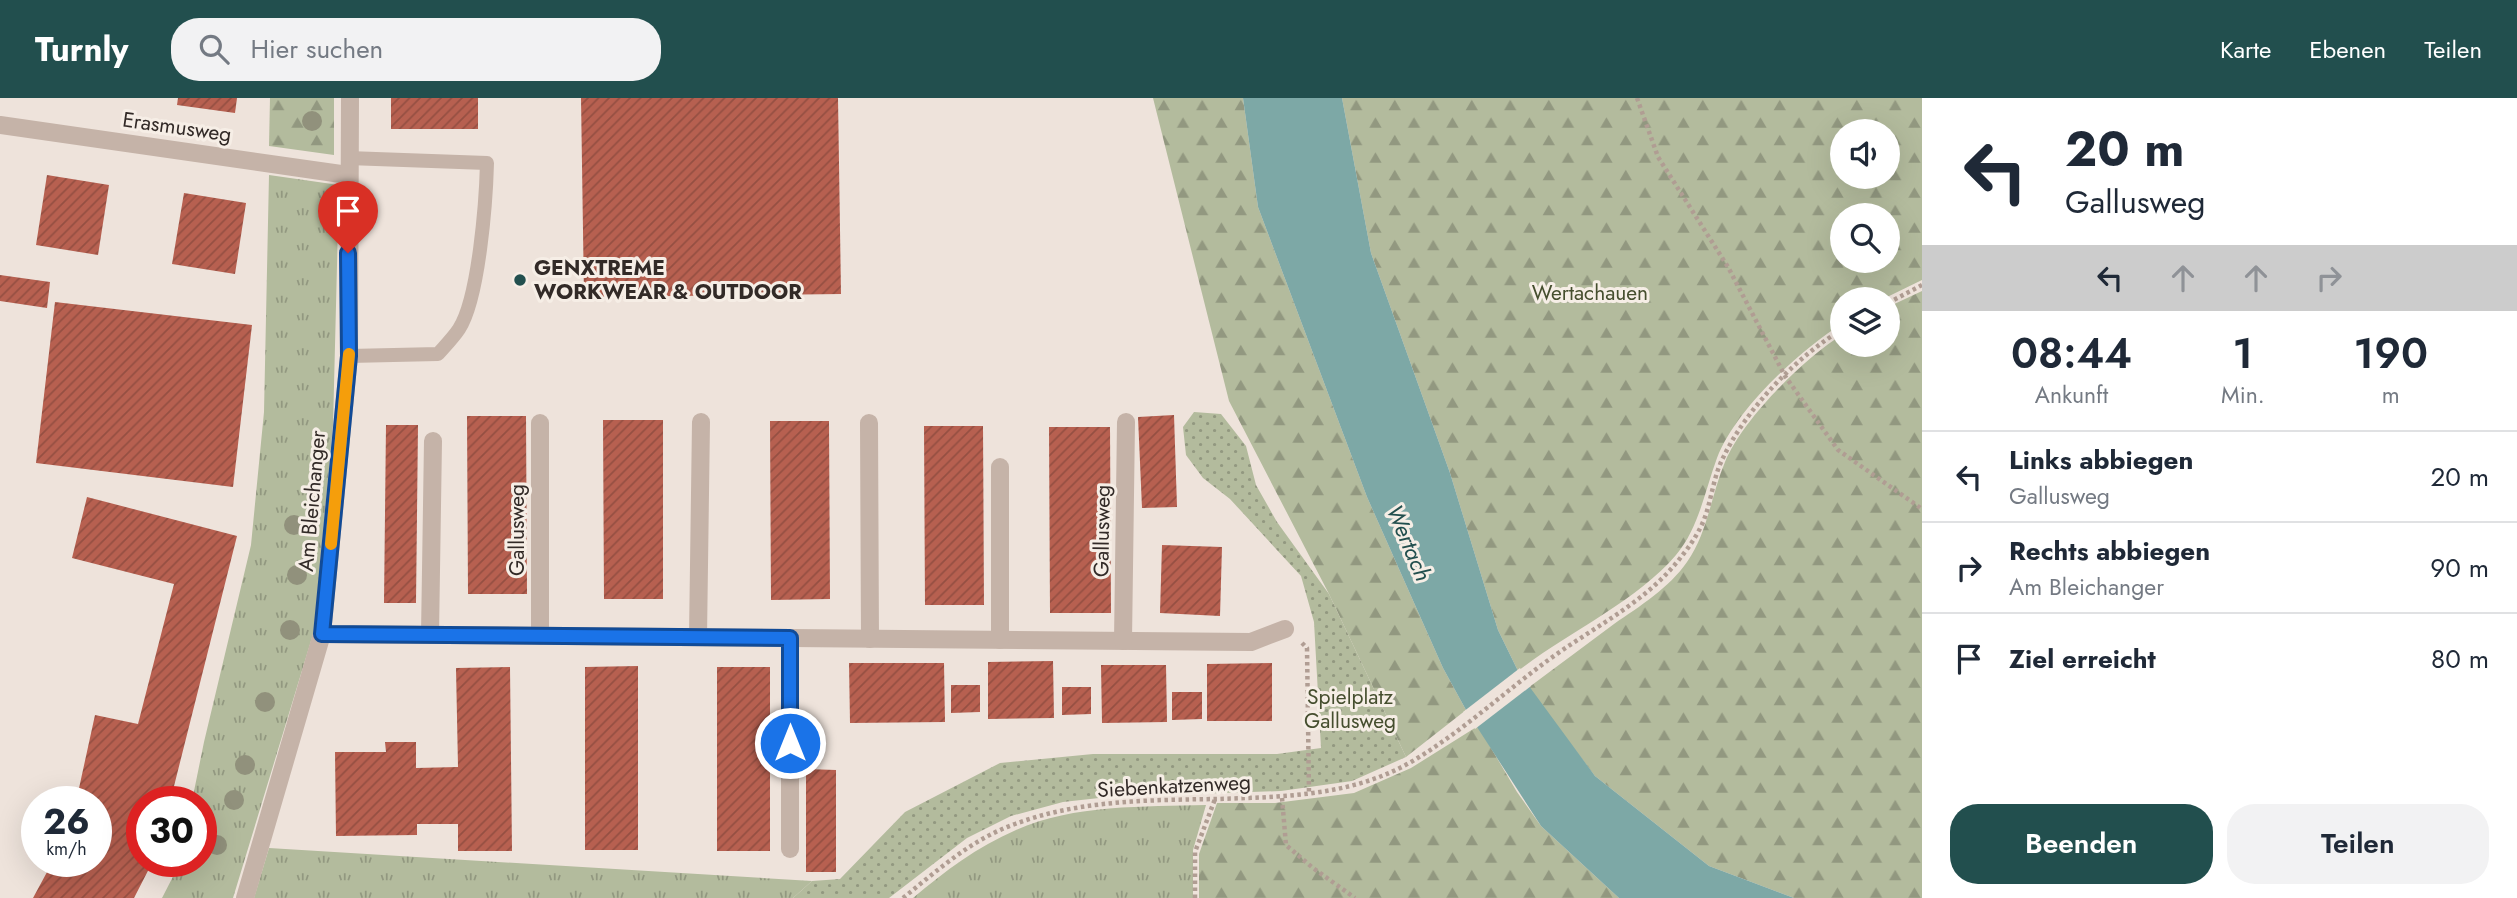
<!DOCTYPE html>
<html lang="de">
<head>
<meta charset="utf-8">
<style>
	:root { --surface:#fff; --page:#f2f2f3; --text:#1f2937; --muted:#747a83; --line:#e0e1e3; --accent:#224f4e }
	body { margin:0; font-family:Jost,sans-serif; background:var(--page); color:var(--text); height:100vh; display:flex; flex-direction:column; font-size:26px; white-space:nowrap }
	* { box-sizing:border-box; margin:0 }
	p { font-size:23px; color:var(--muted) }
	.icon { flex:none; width:38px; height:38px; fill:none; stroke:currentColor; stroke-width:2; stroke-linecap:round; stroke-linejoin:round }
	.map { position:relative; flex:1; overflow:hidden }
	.side { display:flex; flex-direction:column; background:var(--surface); width:595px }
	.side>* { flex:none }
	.hud { background:#fff; color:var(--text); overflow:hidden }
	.tools { position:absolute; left:1830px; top:21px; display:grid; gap:14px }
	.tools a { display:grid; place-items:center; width:70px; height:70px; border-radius:50%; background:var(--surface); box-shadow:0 7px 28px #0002; font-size:35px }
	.speed { position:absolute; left:21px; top:688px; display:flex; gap:14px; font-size:35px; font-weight:700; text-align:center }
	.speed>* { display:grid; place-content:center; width:91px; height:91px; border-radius:50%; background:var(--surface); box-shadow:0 7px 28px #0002; line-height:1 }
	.speed small { font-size:18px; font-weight:400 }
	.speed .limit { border:10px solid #d22; background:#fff; color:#111 }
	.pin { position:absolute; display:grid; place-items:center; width:60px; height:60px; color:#fff; margin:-72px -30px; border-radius:50% 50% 50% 0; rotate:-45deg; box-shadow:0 0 7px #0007 }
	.pin .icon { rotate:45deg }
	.me { position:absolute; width:77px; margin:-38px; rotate:0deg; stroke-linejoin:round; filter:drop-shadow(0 0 5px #0008) }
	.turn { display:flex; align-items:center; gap:24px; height:147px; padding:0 28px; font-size:32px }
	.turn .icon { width:91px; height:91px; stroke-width:2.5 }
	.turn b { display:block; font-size:49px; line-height:60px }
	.lanes { display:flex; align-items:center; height:66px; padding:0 28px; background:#0003; justify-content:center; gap:35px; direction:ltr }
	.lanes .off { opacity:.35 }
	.eta { display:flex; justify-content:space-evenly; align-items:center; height:119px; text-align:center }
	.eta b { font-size:42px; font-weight:600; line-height:49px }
	.action { display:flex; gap:14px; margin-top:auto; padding:14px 28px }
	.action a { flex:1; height:80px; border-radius:28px; background:var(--accent); color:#fff; font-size:28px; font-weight:600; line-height:80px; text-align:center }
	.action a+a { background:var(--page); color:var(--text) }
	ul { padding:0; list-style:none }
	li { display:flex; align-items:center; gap:21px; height:91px; padding:0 28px; border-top:2px solid var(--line) }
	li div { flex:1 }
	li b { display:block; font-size:26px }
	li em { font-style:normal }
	header { display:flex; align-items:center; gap:42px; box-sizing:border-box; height:98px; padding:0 35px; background:var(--accent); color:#fff }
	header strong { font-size:33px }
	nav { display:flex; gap:38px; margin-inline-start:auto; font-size:24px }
	.search { width:490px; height:63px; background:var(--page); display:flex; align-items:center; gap:18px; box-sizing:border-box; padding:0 24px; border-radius:28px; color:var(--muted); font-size:26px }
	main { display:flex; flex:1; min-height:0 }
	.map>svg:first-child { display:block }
</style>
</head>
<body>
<header>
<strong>Turnly</strong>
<div class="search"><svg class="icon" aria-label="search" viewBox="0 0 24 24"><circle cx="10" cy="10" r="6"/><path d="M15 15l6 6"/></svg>Hier suchen</div>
<nav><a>Karte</a><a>Ebenen</a><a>Teilen</a></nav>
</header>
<main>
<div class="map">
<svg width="1922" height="800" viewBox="0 0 1922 800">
	<defs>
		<pattern id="grass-tufts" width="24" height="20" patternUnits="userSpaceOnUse" patternTransform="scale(1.75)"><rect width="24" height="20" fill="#b3bb9d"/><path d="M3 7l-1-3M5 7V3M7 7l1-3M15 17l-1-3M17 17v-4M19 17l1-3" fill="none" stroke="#929880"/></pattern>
		<pattern id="forest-firs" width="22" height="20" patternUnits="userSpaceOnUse" patternTransform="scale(1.75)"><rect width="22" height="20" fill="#b3bb9d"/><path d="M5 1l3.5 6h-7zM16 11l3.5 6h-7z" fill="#929880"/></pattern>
		<pattern id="park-dots" width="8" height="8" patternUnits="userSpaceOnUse" patternTransform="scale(1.75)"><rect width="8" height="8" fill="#b3bb9d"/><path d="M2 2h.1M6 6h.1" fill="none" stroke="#929880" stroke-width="1.8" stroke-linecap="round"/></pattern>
		<pattern id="building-hatch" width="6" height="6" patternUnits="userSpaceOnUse" patternTransform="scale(1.75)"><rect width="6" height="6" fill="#b76050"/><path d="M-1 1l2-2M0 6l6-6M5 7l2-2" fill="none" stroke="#954f42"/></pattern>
	</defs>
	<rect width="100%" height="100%" fill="#eee3db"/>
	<g fill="url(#grass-tufts)">
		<path d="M269 77 339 87 333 328 314 533 233 800H162L181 763H201V704L192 703 204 644 251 447 264 314Z"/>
		<path d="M1206 707 1193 752V800H913C945 773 977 749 1016 732 1074 706 1144 709 1206 707Z"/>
		<path d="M269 750 812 783 793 800H254Z"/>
	</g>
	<g fill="url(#forest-firs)" fill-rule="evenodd">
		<path d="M270 0H334V57L269 48Z"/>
		<path d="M1153 0H1243L1258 109 1367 399 1443 570 1466 612 1406 659 1329 496 1229 303Z"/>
		<path d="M1342 0H1922V182L1883 201H1843V225C1799 253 1736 311 1717 360 1705 392 1699 430 1676 457 1637 503 1567 535 1518 573L1498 532 1450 375 1371 155ZM1843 33H1888V79H1843ZM1843 117H1888V163H1843Z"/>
		<path d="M1922 193V800H1794L1709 768 1595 678 1528 590C1557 568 1586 547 1614 526 1640 508 1669 490 1687 464 1708 434 1711 397 1725 364 1743 321 1803 261 1843 236V247H1888V209Z"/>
		<path d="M1478 628 1517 694 1541 728 1619 800H1199V756L1217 705H1275L1354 695 1411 670Z"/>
	</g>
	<path fill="url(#park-dots)" d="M1194 314 1221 316 1246 348 1256 387 1277 424 1329 496 1406 659 1352 683 1281 693 1108 699 1063 704 1011 718 967 740 889 800H793L812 783 840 781 905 714 1000 665 1093 656H1277L1321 650 1314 524 1301 478 1230 401 1203 380 1186 357 1183 329Z"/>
	<path fill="#7da8a6" d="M1243 0H1342L1371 155 1450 375 1498 532 1518 573 1595 678 1709 768 1794 800H1619L1541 728 1466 612 1443 570 1367 399 1258 109Z"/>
	<path fill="#eee3db" d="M1520 570 1531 588 1475 631 1463 614Z"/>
	<g fill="url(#building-hatch)">
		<path d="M178 0H237L235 15 177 7Z"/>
		<rect x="391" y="0" width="87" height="31"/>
		<path d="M581 0H838L841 196 584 199Z"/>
		<path d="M47 77 109 87 98 157 36 147Z"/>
		<path d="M184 95 246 105 235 176 172 166Z"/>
		<path d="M0 177 50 184 47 210 0 203Z"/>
		<path d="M55 204 252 227 233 389 36 365Z"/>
		<path d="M1174 317 1177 409 1142 410 1138 319Z"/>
		<path d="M467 318H526L527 496H468Z"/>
		<path d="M603 322H663V501H604Z"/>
		<path d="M770 323H829L830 501 771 502Z"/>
		<path d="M386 327H418L416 505H384Z"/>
		<path d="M924 328H983L984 507H925Z"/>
		<path d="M1049 329H1110L1111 515H1050Z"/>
		<path d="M87 399 237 438 170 704H142V763H153L134 800H33L53 763H96V704H76L95 617 138 626 174 486 72 460Z"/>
		<path d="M1162 447 1222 449 1220 518 1160 515Z"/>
		<path d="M1053 563 1054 620 988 621V564Z"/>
		<path d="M849 565H944L945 624 850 625Z"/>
		<path d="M1272 565V623H1207V566Z"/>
		<path d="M1101 567H1166L1167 624 1102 625Z"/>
		<path d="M638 568V752H585V569Z"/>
		<path d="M510 569 512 753H458V726H417V737L336 738 335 654H386L385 644H416V670L458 669 456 570Z"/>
		<rect x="717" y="569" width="53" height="184"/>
		<path d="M951 587H980V614L951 615Z"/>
		<path d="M1062 589H1091V616L1062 617Z"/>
		<path d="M1172 594H1202V621L1172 622Z"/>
		<path d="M806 671 836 672V774H806Z"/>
	</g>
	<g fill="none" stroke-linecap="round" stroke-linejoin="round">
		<g stroke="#b09d93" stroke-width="4.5" stroke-dasharray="3.5 3.5" stroke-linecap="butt">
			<path d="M1637 0 1658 59 1728 169 1785 278 1838 352 1922 411"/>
			<path d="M1888 205 1922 187"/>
			<path d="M1302 545 1307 550 1309 696"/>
			<path d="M1282 700 1286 747 1313 770 1355 800"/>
			<path d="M903 800C938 772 972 741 1015 726 1079 702 1150 702 1217 701 1283 699 1352 698 1411 664 1459 636 1502 596 1547 563 1593 529 1646 505 1681 459 1690 448 1700 433 1705 419 1712 399 1714 376 1724 358 1747 310 1797 258 1843 231"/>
			<path d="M1195 800V754L1215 701"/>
		</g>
		<path stroke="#c5b3a8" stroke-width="14" d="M348 60 487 65C486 103 479 200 459 231 453 240 445 248 438 256L349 258"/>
		<g stroke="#c5b3a8" stroke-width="18">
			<path d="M0 27 348 77"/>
			<path d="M540 325V538"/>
			<path d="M869 325 870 541"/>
			<path d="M322 536 1251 544 1285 531"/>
			<path d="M430 537 433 343"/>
			<path d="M698 539 701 324"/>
			<path d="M1000 542V369"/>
			<path d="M1123 543 1126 324"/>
			<path d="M790 751V540"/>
			<path d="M245 800 322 536 349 258 350 0"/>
		</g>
	</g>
	<g fill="#91917c">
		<circle cx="312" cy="23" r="10"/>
		<circle cx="294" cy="427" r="10"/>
		<circle cx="297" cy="477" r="10"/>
		<circle cx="290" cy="532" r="10"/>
		<circle cx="265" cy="604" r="10"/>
		<circle cx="245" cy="667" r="10"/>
		<circle cx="234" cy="702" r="10"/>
		<circle cx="217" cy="747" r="10"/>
	</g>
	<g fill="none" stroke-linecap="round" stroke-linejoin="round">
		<g stroke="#114b97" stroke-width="18">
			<path id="route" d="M348 155 349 258 322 536 790 540V645"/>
		</g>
		<use href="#route" stroke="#1a73e8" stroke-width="12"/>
		<path stroke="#f59e0b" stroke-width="12" d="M331 446 349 256"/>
	</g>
	<circle fill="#224f4e" stroke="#f6eee6" stroke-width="2.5" cx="520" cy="182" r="7"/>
	<g text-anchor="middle" stroke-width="6" stroke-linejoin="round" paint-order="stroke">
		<g font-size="21" fill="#322a27" stroke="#f6eee6">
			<text transform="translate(177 29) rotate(8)" y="7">Erasmusweg</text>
			<text transform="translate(312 403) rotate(-85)" y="7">Am Bleichanger</text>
			<text transform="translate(517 432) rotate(-90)" y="7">Gallusweg</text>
			<text transform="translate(1102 433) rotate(-89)" y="7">Gallusweg</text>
			<text transform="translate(1174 688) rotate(-3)" y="7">Siebenkatzenweg</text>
		</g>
		<g font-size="21" font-weight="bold" fill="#322a27" stroke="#f6eee6" text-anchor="start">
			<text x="534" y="177">GENXTREME<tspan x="534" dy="24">WORKWEAR &amp; OUTDOOR</tspan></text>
		</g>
		<g font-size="21" fill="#454e2e" stroke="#f6eee6">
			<text x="1590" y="202">Wertachauen</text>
			<text x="1350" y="606">Spielplatz<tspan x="1350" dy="24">Gallusweg</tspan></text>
		</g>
		<g font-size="23" font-style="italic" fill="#224f4e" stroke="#f6eee6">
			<text transform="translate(1409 445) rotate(67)" y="8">Wertach</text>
		</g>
	</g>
</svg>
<div class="tools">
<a><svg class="icon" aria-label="sound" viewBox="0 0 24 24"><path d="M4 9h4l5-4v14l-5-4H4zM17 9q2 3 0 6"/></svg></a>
<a><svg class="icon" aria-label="search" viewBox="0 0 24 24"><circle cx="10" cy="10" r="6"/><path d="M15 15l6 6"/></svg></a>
<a><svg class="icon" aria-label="layers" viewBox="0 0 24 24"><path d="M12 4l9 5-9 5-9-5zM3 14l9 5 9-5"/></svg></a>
</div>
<div class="speed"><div>26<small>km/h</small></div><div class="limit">30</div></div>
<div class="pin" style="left:348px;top:155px;background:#d93025"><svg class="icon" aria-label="arrive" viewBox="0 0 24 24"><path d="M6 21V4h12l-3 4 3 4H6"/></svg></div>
<svg class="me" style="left:790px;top:645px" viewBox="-20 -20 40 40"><circle r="17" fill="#1a73e8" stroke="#fff" stroke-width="3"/><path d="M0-11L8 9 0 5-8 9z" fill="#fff"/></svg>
</div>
<section class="side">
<div class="hud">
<div class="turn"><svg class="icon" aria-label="left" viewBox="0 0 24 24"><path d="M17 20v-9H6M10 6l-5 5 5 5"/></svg><div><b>20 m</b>Gallusweg</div></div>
<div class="lanes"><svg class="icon" aria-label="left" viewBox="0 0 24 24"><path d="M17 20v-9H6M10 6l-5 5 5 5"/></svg><svg class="icon off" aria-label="ahead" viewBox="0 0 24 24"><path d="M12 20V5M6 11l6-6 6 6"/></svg><svg class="icon off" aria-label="ahead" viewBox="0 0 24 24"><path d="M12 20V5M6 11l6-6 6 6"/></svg><svg class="icon off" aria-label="right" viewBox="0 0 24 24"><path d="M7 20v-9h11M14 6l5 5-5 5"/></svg></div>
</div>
<div class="eta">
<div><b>08:44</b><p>Ankunft</p></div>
<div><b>1</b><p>Min.</p></div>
<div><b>190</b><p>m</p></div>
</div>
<ul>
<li><svg class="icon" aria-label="left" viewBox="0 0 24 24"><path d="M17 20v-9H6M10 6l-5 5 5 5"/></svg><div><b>Links abbiegen</b><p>Gallusweg</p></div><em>20 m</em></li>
<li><svg class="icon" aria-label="right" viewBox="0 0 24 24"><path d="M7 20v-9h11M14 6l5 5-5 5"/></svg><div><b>Rechts abbiegen</b><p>Am Bleichanger</p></div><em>90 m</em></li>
<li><svg class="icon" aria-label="arrive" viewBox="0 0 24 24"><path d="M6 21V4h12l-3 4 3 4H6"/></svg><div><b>Ziel erreicht</b></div><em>80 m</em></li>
</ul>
<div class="action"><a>Beenden</a><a>Teilen</a></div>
</section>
</main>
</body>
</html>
